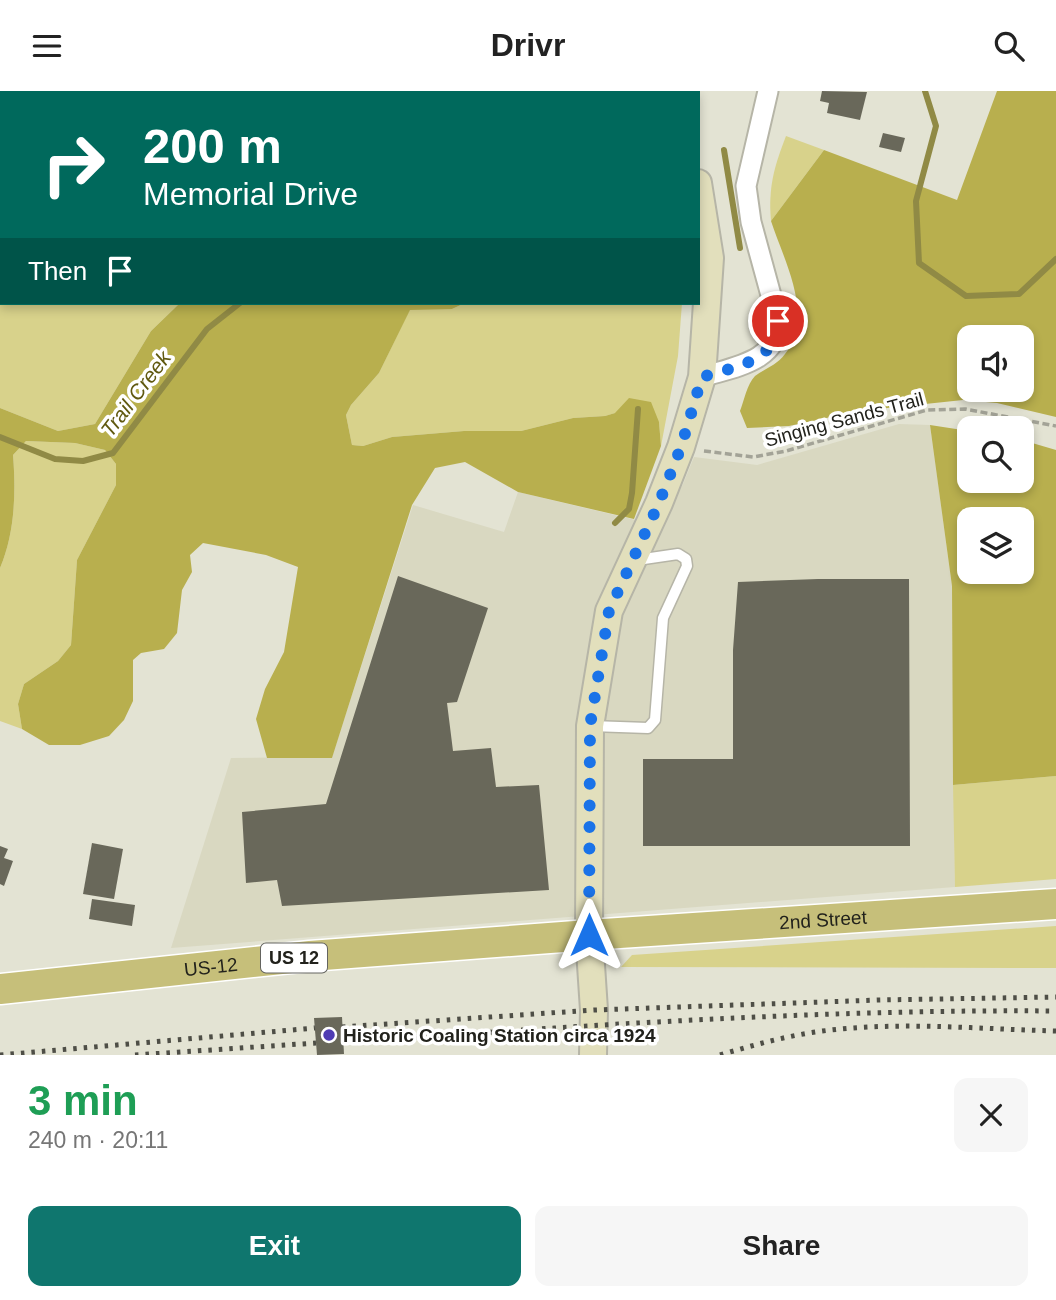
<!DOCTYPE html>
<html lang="en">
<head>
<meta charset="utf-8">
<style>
	:root { --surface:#fff; --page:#f6f6f6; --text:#222; --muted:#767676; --accent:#0f766e }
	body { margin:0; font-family:Helvetica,sans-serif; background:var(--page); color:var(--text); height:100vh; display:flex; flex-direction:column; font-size:26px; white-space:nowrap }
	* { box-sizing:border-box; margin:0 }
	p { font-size:23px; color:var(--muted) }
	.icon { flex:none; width:38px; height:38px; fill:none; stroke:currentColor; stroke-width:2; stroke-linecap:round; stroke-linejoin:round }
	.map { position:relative; height:964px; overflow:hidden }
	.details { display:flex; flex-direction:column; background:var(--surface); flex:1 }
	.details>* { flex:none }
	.banner { position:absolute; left:0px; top:0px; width:700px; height:214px; box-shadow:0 4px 10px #0003; background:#00695c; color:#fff; overflow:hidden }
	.buttons { position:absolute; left:957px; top:234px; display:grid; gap:14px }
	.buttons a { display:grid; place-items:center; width:77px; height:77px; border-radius:14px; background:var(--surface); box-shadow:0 4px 10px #0003; font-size:35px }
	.pin { position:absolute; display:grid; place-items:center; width:60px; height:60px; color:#fff; margin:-30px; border:4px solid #fff; border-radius:50%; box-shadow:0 2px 7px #0007 }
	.me { position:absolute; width:77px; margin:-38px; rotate:0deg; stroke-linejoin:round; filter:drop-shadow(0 0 5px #0008) }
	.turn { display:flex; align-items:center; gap:24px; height:147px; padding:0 28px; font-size:32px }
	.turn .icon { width:91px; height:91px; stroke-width:2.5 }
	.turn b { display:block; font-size:49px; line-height:60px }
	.then { display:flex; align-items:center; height:66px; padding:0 28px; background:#0003; gap:14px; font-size:26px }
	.round { display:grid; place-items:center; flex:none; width:74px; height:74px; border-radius:14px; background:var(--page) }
	.headline { display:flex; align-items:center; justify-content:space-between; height:119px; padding:0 28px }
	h1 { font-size:42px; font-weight:800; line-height:52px; color:#1e9e55 }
	.primary-button { display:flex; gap:14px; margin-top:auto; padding:14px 28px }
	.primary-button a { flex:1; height:80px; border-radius:14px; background:var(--accent); color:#fff; font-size:28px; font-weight:800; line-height:80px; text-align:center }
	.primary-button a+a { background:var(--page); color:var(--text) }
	header { display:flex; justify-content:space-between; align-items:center; height:91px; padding:0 28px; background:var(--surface); font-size:32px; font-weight:800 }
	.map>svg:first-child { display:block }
</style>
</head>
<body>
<header><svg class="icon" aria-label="menu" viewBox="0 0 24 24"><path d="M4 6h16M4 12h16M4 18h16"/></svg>Drivr<svg class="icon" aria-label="search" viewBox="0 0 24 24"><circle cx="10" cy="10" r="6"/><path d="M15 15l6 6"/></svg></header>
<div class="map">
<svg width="1056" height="964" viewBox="0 0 1056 964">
	<rect width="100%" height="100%" fill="#e3e3d3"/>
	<path fill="#d9d8c1" d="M899 333 930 334 952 495 955 796 171 857 231 667 332 666 413 414 504 441 518 401 661 435 683 393 694 366 757 374Z"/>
	<g fill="#d8d28b">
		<path d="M0 0H641L2 2V212H180L151 240 95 333 58 340 0 317Z"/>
		<path d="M786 45 824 59 771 130C768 97 774 76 786 45Z"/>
		<path d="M465 212H682L678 265 661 355 659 331 615 322 605 325 573 327 521 340H464L392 346 363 355 352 354 346 324 351 314 379 282 410 218H452Z"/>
		<path d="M26 350 75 352 105 359 116 373V394L77 469 71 554 58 570 24 593 18 613 22 638 0 630V477C15 442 16 401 13 364Z"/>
		<path d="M1056 685V788L955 796 953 694Z"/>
		<path d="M1056 835V877L621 876 632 864Z"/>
	</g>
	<g fill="#b8af4e" fill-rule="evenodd">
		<path d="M997 0H1056V326L997 312 963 309 859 320 789 335 747 337 740 320C744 310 747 293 755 285 764 278 776 275 785 263 815 225 784 170 771 130L824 59 957 109ZM970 247H1022V299H970Z"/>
		<path d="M180 212H465L452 218 410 219 379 282 351 314 346 324 352 354 363 355 392 346 464 340H521L573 327 605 325 615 322 629 307 651 311 659 331 661 355 634 428 518 401 465 371 435 377 412 414 332 667H267L256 628 265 598 284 561 298 476 266 464 203 452 190 464 192 481 182 499 177 542 164 558 141 562 133 569V610L124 629 109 645 80 654H49L22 638 18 613 24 593 58 570 71 554 77 469 116 394V373L105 359 75 352 26 350 13 364C16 401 15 442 0 477V317L58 340 95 333 151 240Z"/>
		<path d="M930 334 969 340 970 390H1022V349L1056 359V685L953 694 952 495ZM970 429H1022V481H970Z"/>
	</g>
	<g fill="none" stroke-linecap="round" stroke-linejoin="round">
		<g stroke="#908a45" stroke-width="6">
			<path d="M925 0 936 35 916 110 919 172 966 205 1019 203 1056 168"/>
			<path d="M724 59 740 157"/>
			<path d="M0 346 55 368 83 370 113 362 207 238 240 212"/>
			<path d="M615 432 629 418 632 402 638 318"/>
		</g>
	</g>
	<g fill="#69685a">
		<path d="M822 0 867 1 860 29 827 22 829 12 820 10Z"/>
		<path d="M883 42 905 47 901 61 879 56Z"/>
		<path d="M398 485 488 517 457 611 447 612 453 660 491 657 496 696 539 694 549 799 282 815 277 789 246 792 242 721 326 713Z"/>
		<path d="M818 488H909L910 755H643V668H733V559L738 491Z"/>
		<path d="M92 752 123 758 114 808 83 803Z"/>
		<path d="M0 755 8 758 4 767 13 770 4 795 0 793Z"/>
		<path d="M92 808 135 814 132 835 89 828Z"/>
		<path d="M342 926 344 963 317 964 314 927Z"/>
	</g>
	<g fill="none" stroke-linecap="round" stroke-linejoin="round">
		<g stroke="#b6b5a7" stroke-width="13">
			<path id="lane" d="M591 635 648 637 655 629 663 527 687 475 686 468 678 463 637 469"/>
		</g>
		<g stroke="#b6b5a7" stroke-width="23">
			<path id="street" d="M702 286C733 276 779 271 778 230L751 131 746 95 768 0"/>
		</g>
		<g stroke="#b6b5a7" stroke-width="30">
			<g id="secondary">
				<path d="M670 0 671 2"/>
				<path d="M593 964 594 919 589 844 590 635 609 520 659 412 681 356 702 286 710 167 698 92"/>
			</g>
		</g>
		<g stroke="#fff" stroke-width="33">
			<g id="primary">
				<path id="s1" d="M0 898 310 865 589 844 1056 813"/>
			</g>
		</g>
		<g stroke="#a3a397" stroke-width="3.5" stroke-dasharray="7 3.5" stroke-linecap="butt">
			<path d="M192 2 205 0"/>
			<path d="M0 29H2"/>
			<path d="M704 360 753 366 786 360 927 319 965 318 1056 335"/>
		</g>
		<use href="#lane" stroke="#fff" stroke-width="10"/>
		<use href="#street" stroke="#fff" stroke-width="19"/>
		<use href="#secondary" stroke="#e2dfbc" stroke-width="26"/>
		<use href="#primary" stroke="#c6bf7a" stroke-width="30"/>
		<g stroke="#4e4e46" stroke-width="5" stroke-dasharray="3.5 7" stroke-linecap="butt">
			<path d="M342 936 594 919 879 909 1056 906"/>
			<path d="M343 951C580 935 818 918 1056 920"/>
			<path d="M0 964 315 937"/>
			<path d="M135 964 316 952"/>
			<path d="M720 964C750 955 779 947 809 942 890 929 974 938 1056 940"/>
		</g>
	</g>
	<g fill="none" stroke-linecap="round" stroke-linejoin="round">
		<path stroke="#1a73e8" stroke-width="12" stroke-dasharray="0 21.6" d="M589 844 590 635 609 520 659 412 681 356 702 286C733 276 778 271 778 230"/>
	</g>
	<circle fill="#4f3cb3" stroke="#fff" stroke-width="2.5" cx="329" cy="944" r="7"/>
	<g text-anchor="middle" stroke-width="7" stroke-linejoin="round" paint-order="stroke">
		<rect fill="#fff" stroke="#646460" stroke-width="2" x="261" y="852.5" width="66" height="29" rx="5"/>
		<g font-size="18" font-weight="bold" fill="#22221c">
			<text x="294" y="873">US 12</text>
		</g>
		<g font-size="19" fill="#22221c" stroke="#fff">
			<text transform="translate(844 328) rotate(-15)" y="7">Singing Sands Trail</text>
			<text dy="7" stroke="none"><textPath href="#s1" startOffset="826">2nd Street</textPath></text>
			<text dy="7" stroke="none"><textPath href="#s1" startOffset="212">US-12</textPath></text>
		</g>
		<g font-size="19" font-weight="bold" fill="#22221c" stroke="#fff" text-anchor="start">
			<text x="343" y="951">Historic Coaling Station circa 1924</text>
		</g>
		<g font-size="21" font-style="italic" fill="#605910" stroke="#fff">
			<text transform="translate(136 303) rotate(-53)" y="7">Trail Creek</text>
		</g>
	</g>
</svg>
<div class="buttons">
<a><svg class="icon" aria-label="sound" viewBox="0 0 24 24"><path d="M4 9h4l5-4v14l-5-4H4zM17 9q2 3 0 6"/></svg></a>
<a><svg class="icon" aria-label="search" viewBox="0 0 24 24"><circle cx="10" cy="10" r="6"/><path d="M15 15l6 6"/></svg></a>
<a><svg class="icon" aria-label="layers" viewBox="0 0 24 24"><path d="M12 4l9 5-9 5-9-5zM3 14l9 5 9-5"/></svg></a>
</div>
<div class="pin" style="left:778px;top:230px;background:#d93025"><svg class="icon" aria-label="arrive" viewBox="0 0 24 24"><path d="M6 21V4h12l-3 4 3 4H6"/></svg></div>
<svg class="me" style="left:589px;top:844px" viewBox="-20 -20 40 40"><path d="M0-17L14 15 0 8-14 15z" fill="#1a73e8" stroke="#fff" stroke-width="4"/></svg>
<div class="banner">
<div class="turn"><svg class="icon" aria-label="right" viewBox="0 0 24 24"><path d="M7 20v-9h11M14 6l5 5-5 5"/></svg><div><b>200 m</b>Memorial Drive</div></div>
<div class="then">Then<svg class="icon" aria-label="arrive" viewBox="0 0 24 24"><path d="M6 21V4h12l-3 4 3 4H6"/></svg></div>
</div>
</div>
<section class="details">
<div class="headline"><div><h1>3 min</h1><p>240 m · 20:11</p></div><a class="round"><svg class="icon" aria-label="close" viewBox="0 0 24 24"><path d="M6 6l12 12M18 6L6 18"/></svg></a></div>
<div class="primary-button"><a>Exit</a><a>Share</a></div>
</section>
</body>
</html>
